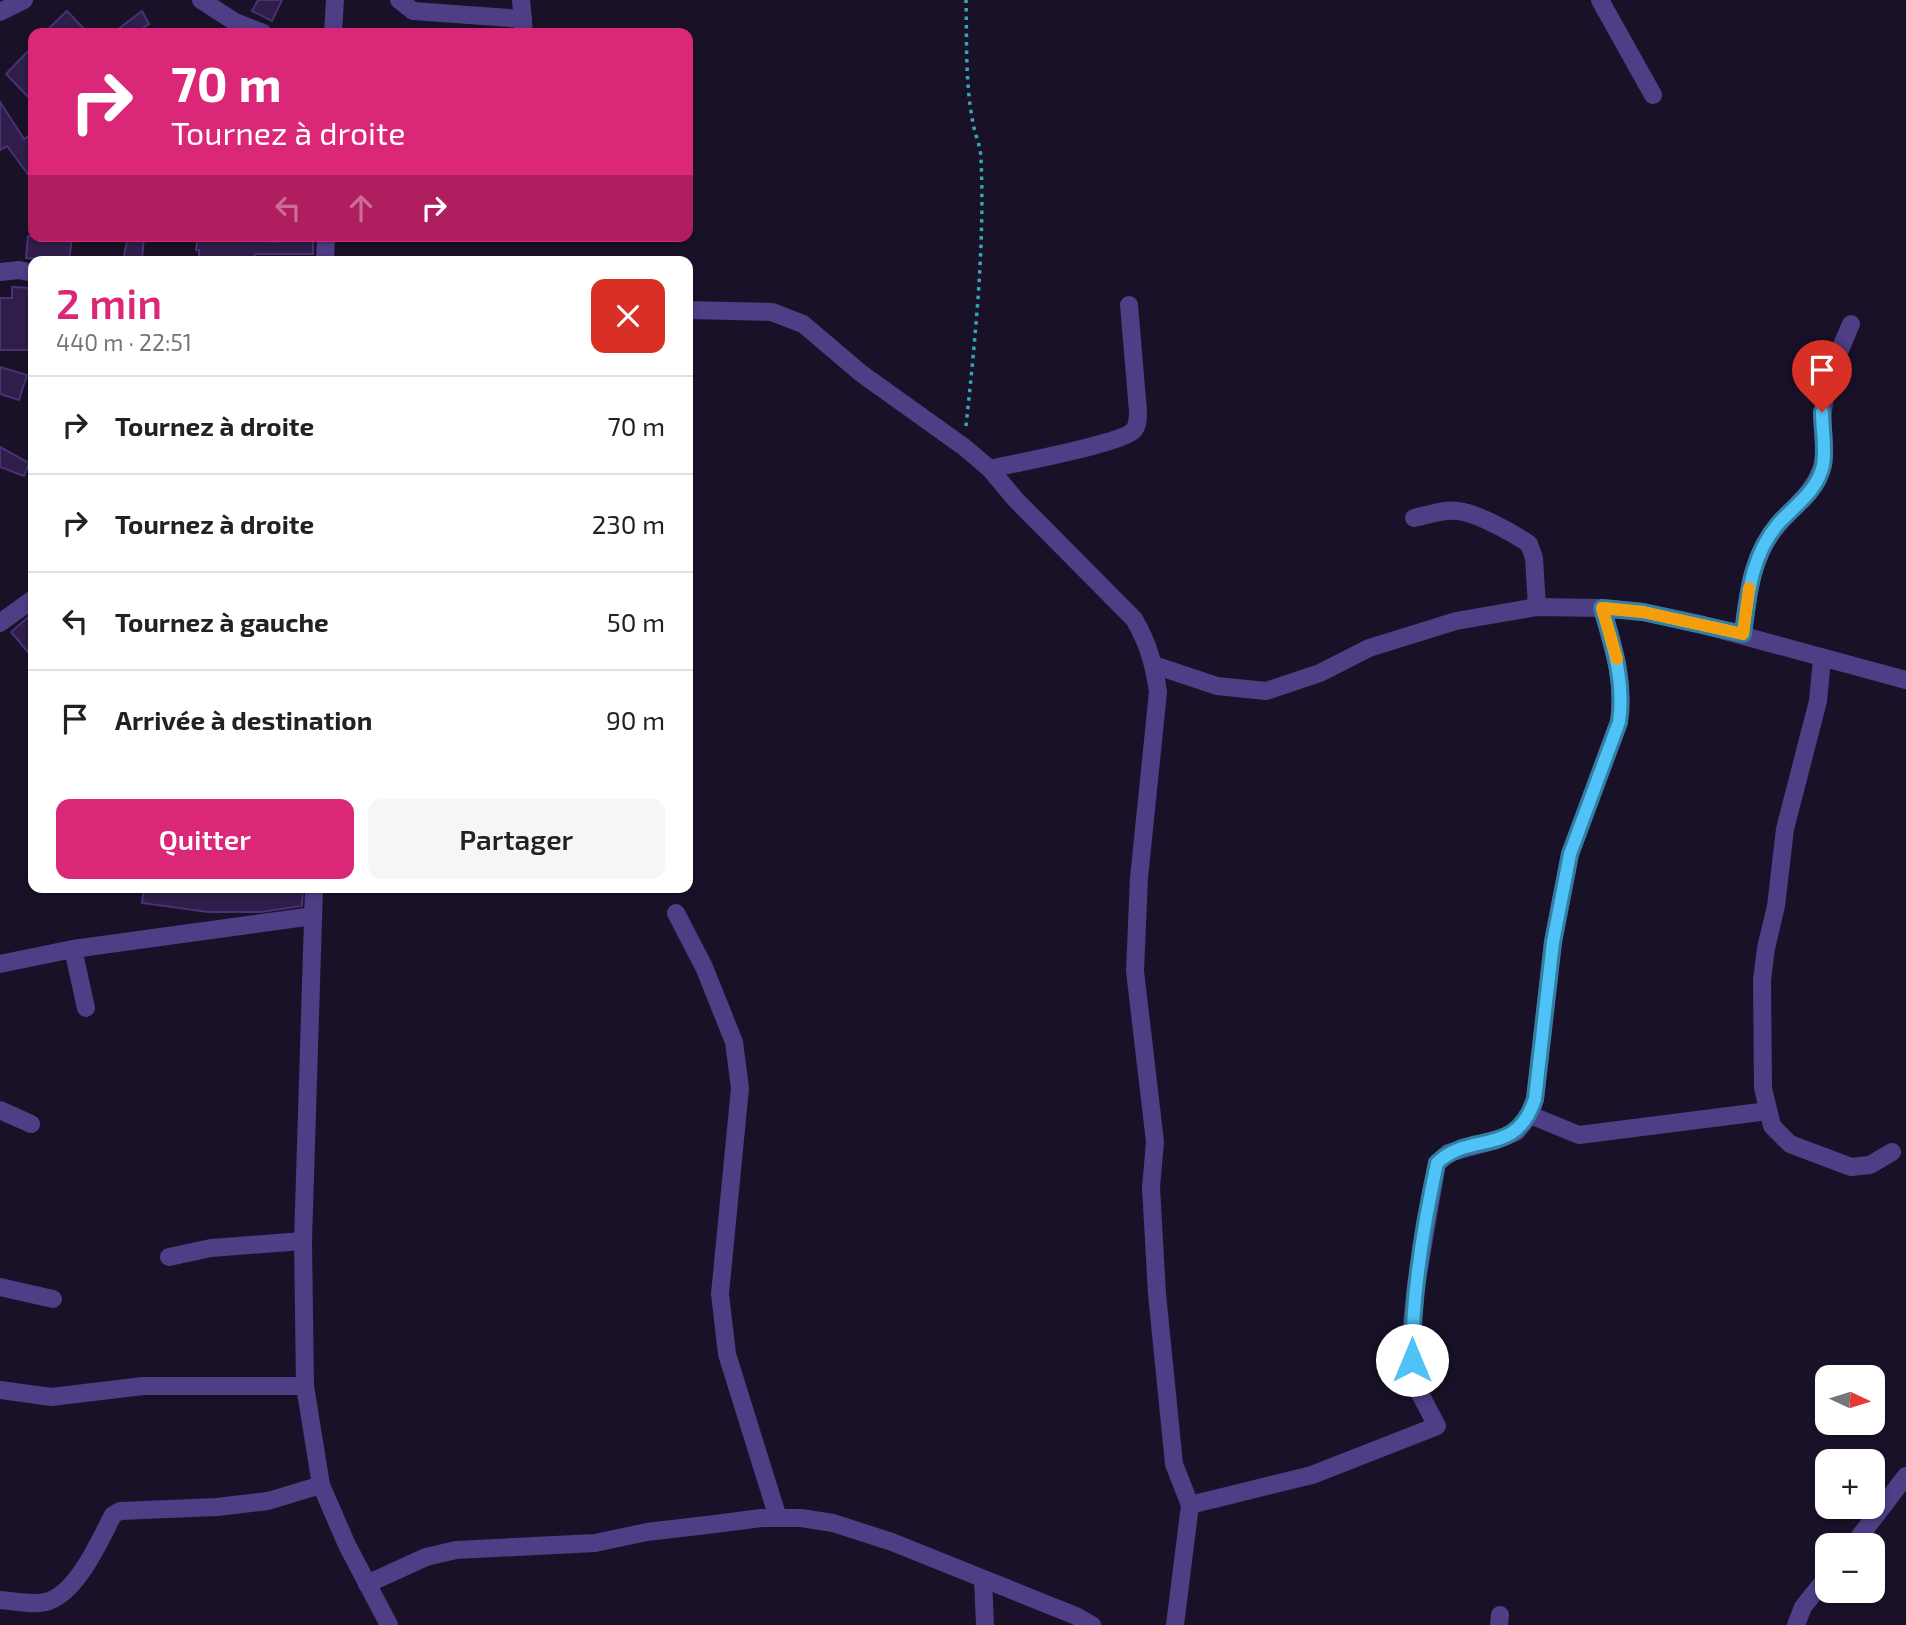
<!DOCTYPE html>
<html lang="fr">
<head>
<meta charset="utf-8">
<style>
	:root { --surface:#fff; --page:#f6f6f6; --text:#222; --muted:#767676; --line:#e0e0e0; --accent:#db2777 }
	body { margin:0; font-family:"Exo 2",sans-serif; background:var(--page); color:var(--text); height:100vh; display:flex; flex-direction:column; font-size:26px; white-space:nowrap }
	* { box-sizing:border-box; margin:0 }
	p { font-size:23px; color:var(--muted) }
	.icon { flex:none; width:38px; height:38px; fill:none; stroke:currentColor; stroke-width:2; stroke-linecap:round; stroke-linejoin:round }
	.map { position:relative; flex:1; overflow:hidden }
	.details { position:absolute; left:28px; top:256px; width:665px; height:637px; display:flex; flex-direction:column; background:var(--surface); border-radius:14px; box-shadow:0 2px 5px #0004 }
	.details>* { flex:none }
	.hud { position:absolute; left:28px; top:28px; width:665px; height:214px; border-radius:14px; box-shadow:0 2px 5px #0004; background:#db2777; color:#fff; overflow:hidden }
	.needle { width:46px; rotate:94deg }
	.fabs { position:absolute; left:1815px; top:1365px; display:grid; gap:14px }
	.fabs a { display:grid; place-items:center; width:70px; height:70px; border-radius:14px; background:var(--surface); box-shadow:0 2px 5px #0004; font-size:35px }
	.pin { position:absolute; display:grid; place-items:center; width:60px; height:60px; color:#fff; margin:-72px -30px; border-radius:50% 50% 50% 0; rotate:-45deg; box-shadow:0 0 7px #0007 }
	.pin .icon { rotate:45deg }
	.me { position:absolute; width:77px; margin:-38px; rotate:0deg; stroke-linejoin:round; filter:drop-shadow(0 0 5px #0008) }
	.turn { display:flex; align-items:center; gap:24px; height:147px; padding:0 28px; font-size:32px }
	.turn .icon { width:91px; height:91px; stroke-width:2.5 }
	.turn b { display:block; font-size:49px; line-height:60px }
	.lanes { display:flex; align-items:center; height:66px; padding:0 28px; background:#0003; justify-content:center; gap:35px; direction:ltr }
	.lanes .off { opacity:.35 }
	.round { display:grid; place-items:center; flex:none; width:74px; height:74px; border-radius:14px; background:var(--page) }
	.summary { display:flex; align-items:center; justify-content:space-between; height:119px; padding:0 28px }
	h1 { font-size:42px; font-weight:600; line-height:52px; color:var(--accent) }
	.button { display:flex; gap:14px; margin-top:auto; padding:14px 28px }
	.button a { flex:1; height:80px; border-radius:14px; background:var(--accent); color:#fff; font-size:28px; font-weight:600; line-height:80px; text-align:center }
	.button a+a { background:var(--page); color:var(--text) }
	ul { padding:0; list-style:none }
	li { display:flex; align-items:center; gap:21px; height:98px; padding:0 28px; border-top:2px solid var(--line) }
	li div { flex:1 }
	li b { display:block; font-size:26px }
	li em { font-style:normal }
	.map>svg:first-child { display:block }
</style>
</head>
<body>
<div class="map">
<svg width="1906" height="1625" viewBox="0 0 1906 1625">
	<rect width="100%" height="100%" fill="#191128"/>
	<g fill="#2e1e49" stroke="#4a3174" stroke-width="2">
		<path d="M258 0H282L272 21 252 11Z"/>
		<path d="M67 11 88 33H44Z"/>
		<path d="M142 11 149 24 136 33H113Z"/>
		<path d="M33 46V102L6 74Z"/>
		<path d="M0 102 24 139 33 133V181L7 146 0 150Z"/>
		<path d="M28 236 72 238 69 261 26 258Z"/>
		<path d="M128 236H144L142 261H123Z"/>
		<path d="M198 236H238L276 242V236H313V254H255L254 261H205L199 257V250H196Z"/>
		<path d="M12 287 33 288V335H30L29 350H0V298H12Z"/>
		<path d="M0 367 27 375 19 400 0 394Z"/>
		<path d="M0 447 29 463 24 476 0 467Z"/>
		<path d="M33 613V658L11 632Z"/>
		<path d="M144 887H303L302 906 261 912H208L142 903Z"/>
	</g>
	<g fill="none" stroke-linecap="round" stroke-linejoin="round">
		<path stroke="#35a7b6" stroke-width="3.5" stroke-dasharray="3.5 5" stroke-linecap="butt" d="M966 426C975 341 985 245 981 159 981 147 975 135 973 123 965 83 967 41 966 0"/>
		<g stroke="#4d3e85" stroke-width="18">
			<path d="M201 0 235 22 263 33"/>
			<path d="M399 0 413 11 523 19"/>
			<path d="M521 0 524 33"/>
			<path d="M1600 0 1653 95"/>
			<path d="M0 12 24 0"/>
			<path d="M333 33 335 0"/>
			<path d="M325 261 326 236"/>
			<path d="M0 272 19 270 33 273"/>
			<path d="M688 310 772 312 803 324 862 374 964 447 990 469 1016 500 1134 619C1148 643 1154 664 1158 692L1139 878 1135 971 1155 1142 1151 1187 1157 1294 1174 1464 1190 1505 1175 1625"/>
			<path d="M990 469C1014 463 1120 444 1133 431 1138 426 1138 419 1138 411L1129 305"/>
			<path d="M1414 518C1428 515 1443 509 1458 511 1477 513 1513 533 1529 544L1534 558 1537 607"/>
			<path d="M0 623 33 599"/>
			<path d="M1743 634C1748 595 1751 555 1779 524 1795 505 1812 494 1821 470 1828 452 1821 430 1823 411 1826 380 1839 352 1851 324"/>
			<path d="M1822 659 1818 701 1785 829 1776 906 1766 948 1762 980 1763 1088 1772 1126 1790 1144 1851 1167 1870 1165 1892 1152"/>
			<path d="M1154 665 1217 686 1266 691 1320 673 1369 648 1456 621 1537 607 1602 608 1643 612 1696 623 1906 680"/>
			<path d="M314 887 303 1241 305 1386 321 1485 347 1545 389 1625"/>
			<path d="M676 913 704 967 734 1042 740 1088 720 1294 727 1354 778 1518"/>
			<path d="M73 949 86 1008"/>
			<path d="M0 964 73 949 313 916"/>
			<path d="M0 1110 31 1124"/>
			<path d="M1530 1115 1579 1135 1768 1111"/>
			<path d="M169 1257 211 1248 303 1241"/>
			<path d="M0 1287 53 1299"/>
			<path d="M0 1390 51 1397 143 1386H305"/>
			<path d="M1190 1505 1312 1475 1437 1426 1417 1388 1412 1360V1325L1416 1286 1437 1163 1448 1153 1497 1140 1516 1132 1530 1115 1535 1099 1553 942 1570 854 1619 722C1625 681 1613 646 1602 608"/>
			<path d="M1853 1545 1906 1476"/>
			<path d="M983 1579 985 1625"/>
			<path d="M367 1584 426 1557 456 1550 595 1543 647 1532 715 1524 761 1518H801L833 1523 892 1542 1076 1616 1092 1625"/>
			<path d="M0 1600C14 1601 36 1606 49 1601 78 1591 100 1540 113 1515L120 1511 217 1507 268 1501 321 1485"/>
			<path d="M1499 1625 1500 1615"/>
			<path d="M1796 1625 1803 1607 1827 1577"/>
		</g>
	</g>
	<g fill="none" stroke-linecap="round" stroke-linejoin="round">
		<g stroke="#337fa1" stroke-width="18">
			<path id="route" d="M1412 1360C1412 1295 1423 1227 1437 1163 1471 1130 1515 1159 1535 1099L1553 942 1570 854 1619 722C1625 681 1613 646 1602 608L1643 612 1743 634C1748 595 1751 556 1778 524 1795 505 1817 492 1823 465 1826 449 1822 429 1822 412"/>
		</g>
		<use href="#route" stroke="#4fc3f7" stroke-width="12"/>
		<path stroke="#f59e0b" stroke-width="12" d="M1617 659 1602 608 1643 612 1743 634 1749 588"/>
	</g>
</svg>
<div class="fabs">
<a><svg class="needle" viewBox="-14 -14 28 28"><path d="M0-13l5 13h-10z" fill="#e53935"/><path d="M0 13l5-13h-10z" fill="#767676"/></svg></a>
<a>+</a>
<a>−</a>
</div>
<div class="pin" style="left:1822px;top:412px;background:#d93025"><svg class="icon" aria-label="arrive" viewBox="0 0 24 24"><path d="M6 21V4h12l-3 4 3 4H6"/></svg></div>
<svg class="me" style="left:1412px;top:1360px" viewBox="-20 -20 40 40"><circle r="19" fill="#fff"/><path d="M0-13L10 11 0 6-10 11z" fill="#4fc3f7"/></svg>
<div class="hud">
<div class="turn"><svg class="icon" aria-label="right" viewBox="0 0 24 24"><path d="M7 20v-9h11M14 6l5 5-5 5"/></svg><div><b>70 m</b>Tournez à droite</div></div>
<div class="lanes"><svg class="icon off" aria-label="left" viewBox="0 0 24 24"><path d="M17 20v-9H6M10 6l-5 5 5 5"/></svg><svg class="icon off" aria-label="ahead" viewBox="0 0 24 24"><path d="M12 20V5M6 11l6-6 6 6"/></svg><svg class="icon" aria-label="right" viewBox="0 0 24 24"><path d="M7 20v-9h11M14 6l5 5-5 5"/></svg></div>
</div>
<section class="details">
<div class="summary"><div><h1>2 min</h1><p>440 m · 22:51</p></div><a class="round" style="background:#d93025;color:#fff"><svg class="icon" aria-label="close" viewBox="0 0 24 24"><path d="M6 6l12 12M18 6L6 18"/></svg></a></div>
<ul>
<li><svg class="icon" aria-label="right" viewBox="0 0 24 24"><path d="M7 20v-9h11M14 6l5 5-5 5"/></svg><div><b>Tournez à droite</b></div><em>70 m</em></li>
<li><svg class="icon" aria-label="right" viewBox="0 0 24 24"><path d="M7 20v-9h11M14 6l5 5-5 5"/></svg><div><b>Tournez à droite</b></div><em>230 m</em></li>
<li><svg class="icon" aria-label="left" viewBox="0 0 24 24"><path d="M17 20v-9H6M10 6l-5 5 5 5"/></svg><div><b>Tournez à gauche</b></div><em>50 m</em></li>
<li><svg class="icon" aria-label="arrive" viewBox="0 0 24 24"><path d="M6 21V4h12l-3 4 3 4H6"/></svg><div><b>Arrivée à destination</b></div><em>90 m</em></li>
</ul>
<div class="button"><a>Quitter</a><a>Partager</a></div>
</section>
</div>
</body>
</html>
